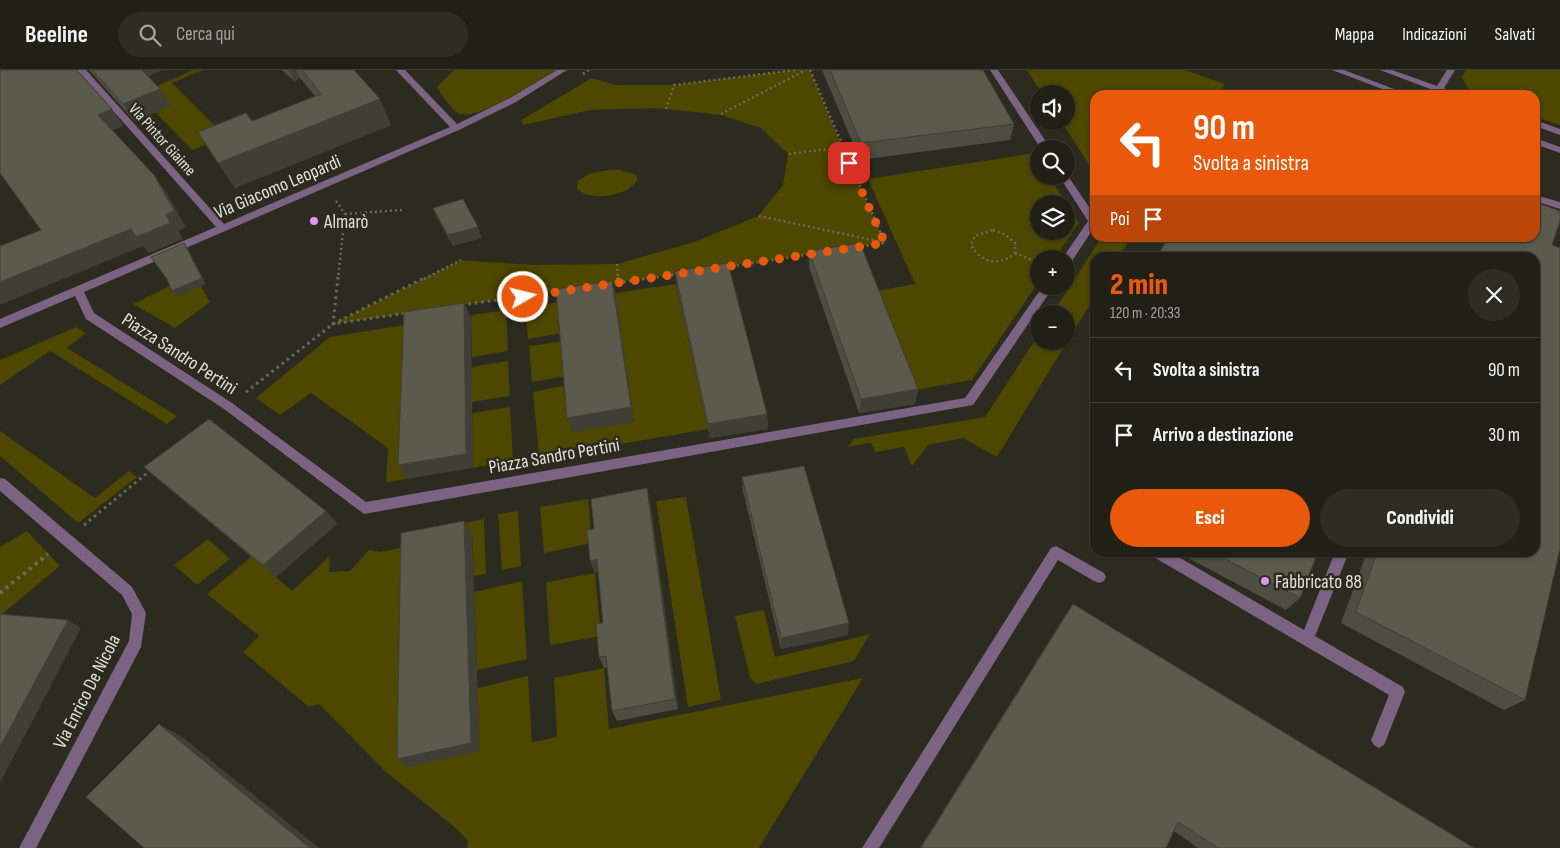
<!DOCTYPE html>
<html lang="it">
<head>
<meta charset="utf-8">
<style>
	:root { --surface:#212017; --page:#2d2d24; --text:#f1f3f6; --muted:#a2a3a1; --line:#3e3e36; --accent:#ea580c }
	body { margin:0; font-family:"Sofia Sans Condensed",sans-serif; background:var(--page); color:var(--text); height:100vh; display:flex; flex-direction:column; font-size:19px; white-space:nowrap }
	* { box-sizing:border-box; margin:0 }
	p { font-size:16px; color:var(--muted) }
	.icon { flex:none; width:28px; height:28px; fill:none; stroke:currentColor; stroke-width:2; stroke-linecap:round; stroke-linejoin:round }
	.map { position:relative; flex:1; overflow:hidden }
	.sheet { position:absolute; left:1090px; top:182px; width:450px; height:305px; display:flex; flex-direction:column; background:var(--surface); border-radius:15px; box-shadow:0 1px 4px #0004,0 0 0 1px var(--line) }
	.sheet>* { flex:none }
	.banner { position:absolute; left:1090px; top:20px; width:450px; height:152px; border-radius:15px; box-shadow:0 1px 4px #0004,0 0 0 1px var(--line); background:#ea580c; color:#fff; overflow:hidden }
	.tools { position:absolute; left:1030px; top:15px; display:grid; gap:10px }
	.tools a { display:grid; place-items:center; width:45px; height:45px; border-radius:50%; background:var(--surface); box-shadow:0 1px 4px #0004,0 0 0 1px var(--line); font-size:25px }
	.pin { position:absolute; display:grid; place-items:center; width:42px; height:42px; color:#fff; margin:-21px; border-radius:10px; box-shadow:0 2px 8px #0006 }
	.me { position:absolute; width:55px; margin:-28px; rotate:82deg; stroke-linejoin:round; filter:drop-shadow(0 0 4px #0008) }
	.turn { display:flex; align-items:center; gap:18px; height:105px; padding:0 20px; font-size:22px }
	.turn .icon { width:65px; height:65px; stroke-width:2.5 }
	.turn b { display:block; font-size:35px; line-height:42px }
	.then { display:flex; align-items:center; height:48px; padding:0 20px; background:#0003; gap:10px; font-size:19px }
	.round { display:grid; place-items:center; flex:none; width:52px; height:52px; border-radius:26px; background:var(--page) }
	.summary { display:flex; align-items:center; justify-content:space-between; height:85px; padding:0 20px }
	h1 { font-size:30px; font-weight:800; line-height:38px; color:var(--accent) }
	.action { display:flex; gap:10px; margin-top:auto; padding:10px 20px }
	.action a { flex:1; height:58px; border-radius:30px; background:var(--accent); color:#fff; font-size:20px; font-weight:800; line-height:58px; text-align:center }
	.action a+a { background:var(--page); color:var(--text) }
	ul { padding:0; list-style:none }
	li { display:flex; align-items:center; gap:15px; height:65px; padding:0 20px; border-top:1px solid var(--line) }
	li div { flex:1 }
	li b { display:block; font-size:19px }
	li em { font-style:normal }
	header { display:flex; align-items:center; gap:30px; box-sizing:border-box; height:70px; padding:0 25px; background:var(--surface); border-bottom:1px solid var(--line) }
	header strong { font-size:24px }
	nav { display:flex; gap:28px; margin-inline-start:auto; font-size:18px }
	.search { width:350px; height:45px; background:var(--page); display:flex; align-items:center; gap:12px; box-sizing:border-box; padding:0 18px; border-radius:28px; color:var(--muted); font-size:19px }
	.map>svg:first-child { display:block }
</style>
</head>
<body>
<header>
<strong>Beeline</strong>
<div class="search"><svg class="icon" aria-label="search" viewBox="0 0 24 24"><circle cx="10" cy="10" r="6"/><path d="M15 15l6 6"/></svg>Cerca qui</div>
<nav><a>Mappa</a><a>Indicazioni</a><a>Salvati</a></nav>
</header>
<div class="map">
<svg width="1560" height="778" viewBox="0 0 1560 778">
	<rect width="100%" height="100%" fill="#2c2b1f"/>
	<g fill="#4d4700" fill-rule="evenodd">
		<path d="M193 0H203L172 13 226 67 192 80 138 24Z"/>
		<path d="M454 0H556C537 11 480 50 460 44 452 41 442 25 437 17Z"/>
		<path d="M795 0H810L842 77 885 173 333 254 461 190 533 195 617 194 694 172 758 146 783 115 788 84 761 58 721 45 657 38 590 40 523 55 521 50 592 8 616 15H674Z"/>
		<path d="M1027 0H1185L1225 14 1218 25H1095V104L1061 51H1066V24H1042Z"/>
		<path d="M1466 0H1560V55L1535 47V25H1477L1467 17 1462 7Z"/>
		<path d="M1035 83 1039 90V106H1049L1079 153 1054 189H1039V211L972 310 909 321 871 222 915 214 868 109ZM1039 134H1066V161H1039Z"/>
		<path d="M619 100 632 103 637 106V110C628 127 592 131 578 120L577 112C589 101 604 100 619 100Z"/>
		<path d="M1101 168H1131L1119 187 1095 188V226L997 387 963 368 928 375 912 396 904 377 875 382 871 373 847 377 854 369 985 347 1039 264V271H1066V244H1052Z"/>
		<path d="M676 214 708 359 592 379 584 380 576 377 566 387 570 390 540 395 533 322 568 315 634 352 615 223Z"/>
		<path d="M172 215 201 216 210 232 175 258 133 234Z"/>
		<path d="M560 232 563 263 528 269 525 237Z"/>
		<path d="M506 240 508 281 472 287 471 245Z"/>
		<path d="M411 254 407 409 386 412 388 378 311 323 280 345 256 328 330 267Z"/>
		<path d="M76 257 86 263 67 278 177 346 167 354 50 281 0 315V290Z"/>
		<path d="M563 271 567 306 532 312 529 276Z"/>
		<path d="M508 291 510 326 472 332 471 297Z"/>
		<path d="M510 337 513 391 473 398 472 343Z"/>
		<path d="M0 361 95 428 129 401 137 407 78 453 0 386Z"/>
		<path d="M686 427 721 630 688 637 656 431Z"/>
		<path d="M588 429 592 473 544 483 540 437Z"/>
		<path d="M518 441 521 496 502 500 498 444Z"/>
		<path d="M484 449 486 504 474 506 472 465 461 454Z"/>
		<path d="M27 461 60 496 0 546V477Z"/>
		<path d="M208 469 230 489 197 515 174 495Z"/>
		<path d="M410 476 478 618 528 606 532 672 557 667 554 608 604 598 609 659 863 608 759 778H467L468 771 458 760 385 701 319 634 309 637 243 582 259 566 207 524 252 486 292 521 330 486 329 502 350 501 369 480 380 482Z"/>
		<path d="M595 503 601 566 550 575 546 512Z"/>
		<path d="M522 511 527 589 477 600 474 522Z"/>
		<path d="M764 540 775 587 870 564 854 591 756 614 750 607 735 546Z"/>
	</g>
	<g fill="none" stroke-linecap="round" stroke-linejoin="round">
		<g stroke="#6a695e" stroke-width="2.5" stroke-dasharray="2 3" stroke-linecap="butt">
			<path d="M810 0 885 173 858 177"/>
			<path d="M583 4 589 0"/>
			<path d="M666 39 674 15 795 0"/>
			<path d="M721 44 806 0"/>
			<path d="M789 84 842 77"/>
			<path d="M336 131 345 144 338 209"/>
			<path d="M345 144 402 140"/>
			<path d="M759 146 882 172"/>
			<path d="M993 160 1006 165 1015 173V183C1000 197 981 193 971 175L975 166Z"/>
			<path d="M1015 183 1039 193"/>
			<path d="M617 194 618 209"/>
			<path d="M727 197 812 184"/>
			<path d="M424 209 461 190"/>
			<path d="M647 209 678 204"/>
		</g>
		<g stroke="#6a695e" stroke-width="3" stroke-dasharray="2.5 4" stroke-linecap="butt">
			<path d="M338 207 333 254 406 243"/>
			<path d="M618 207V213"/>
			<path d="M610 214 656 207"/>
			<path d="M462 235 560 221"/>
			<path d="M246 322 333 254 426 207"/>
			<path d="M84 455 152 399"/>
		</g>
		<path stroke="#6a695e" stroke-width="4" stroke-dasharray="3 4.5" stroke-linecap="butt" d="M0 523 48 484"/>
		<g fill="#7c6383" fill-rule="evenodd">
			<path d="M77 0H86L224 154 450 57 396 0H405L457 54 510 28 557 0H567L516 32 459 60 84 222 94 243 232 333 366 432 965 328 1043 216H1054L973 335 364 444 224 339 86 249 75 226 0 258V249L216 157Z"/>
			<path d="M990 0H998L1051 79H1041Z"/>
			<path d="M1332 0H1344L1410 25H1398Z"/>
			<path d="M1380 0H1392L1437 16 1447 0H1455L1444 18 1459 25H1446Z"/>
			<path d="M1535 50 1560 59V65L1535 56Z"/>
			<path d="M1535 68 1560 77V83L1535 74Z"/>
			<path d="M1066 103 1095 146V156L1070 194 1066 195V189H1062L1088 151 1059 106H1066Z"/>
			<path d="M1535 125 1560 132V139L1535 131Z"/>
			<path d="M0 408 5 409 132 517 146 543 141 577 36 778H19L129 571 132 544 122 525 0 421Z"/>
			<path d="M1056 476 1104 503 1106 507 1104 511 1099 513 1094 511 1058 490 879 778H862L1051 478Z"/>
			<path d="M1151 482H1170L1304 560 1335 482H1349L1315 566 1403 617 1405 622 1384 675 1379 678 1374 675 1371 670 1389 625 1152 486Z"/>
		</g>
	</g>
	<g fill="#4e4d42">
		<path d="M89 0H162L148 6 160 19 171 36 134 51Z"/>
		<path d="M282 0H354L391 55 235 118 198 62 252 51 315 26 300 8 294 11Z"/>
		<path d="M822 0H983L1014 54 1010 70 860 90Z"/>
		<path d="M1535 132 1560 141V151L1552 175 1560 178V479L1525 630 1504 640 1341 553 1367 482H1535V188H1157L1160 181 1169 168H1535Z"/>
		<path d="M433 138 482 168 453 176 438 149Z"/>
		<path d="M809 181 918 319 915 334 859 343 809 197Z"/>
		<path d="M675 201 767 344 768 359 710 368 677 217Z"/>
		<path d="M144 397 326 441 337 454 276 507 160 411Z"/>
		<path d="M742 407 848 565 781 579 743 421Z"/>
		<path d="M650 432 678 639 617 651 612 641 608 597 604 598 599 587 603 553 598 502 595 503 590 491 594 459Z"/>
		<path d="M1177 482H1318L1300 528 1286 540Z"/>
		<path d="M1066 544 1474 778H1198L1174 761 1166 778H920Z"/>
	</g>
	<g fill="#403f36">
		<path d="M140 0H162L145 8Z"/>
		<path d="M289 0H296L300 8 294 11Z"/>
		<path d="M160 19 171 36 134 51 123 34Z"/>
		<path d="M380 29 391 55 235 118 218 93Z"/>
		<path d="M112 39 124 56 110 61 98 45Z"/>
		<path d="M154 105 166 122 186 157 178 161 183 169 149 183 143 176 0 235V212L166 144Z"/>
		<path d="M478 157 482 168 453 176 448 165Z"/>
		<path d="M184 173 188 179 206 214 177 227 172 221Z"/>
		<path d="M612 211 616 226 634 352 572 362 567 348Z"/>
		<path d="M464 233 471 248 473 398 407 409 398 395Z"/>
		<path d="M918 319 915 334 859 343 861 329Z"/>
		<path d="M767 344 768 359 710 368 708 354Z"/>
		<path d="M647 418 650 432 678 639 675 629Z"/>
		<path d="M326 441 337 454 276 507 263 495Z"/>
		<path d="M464 451 472 464 480 681 408 697 397 689Z"/>
		<path d="M597 489 602 502 595 503 590 491Z"/>
		<path d="M68 550 81 558 0 713V677Z"/>
		<path d="M849 553 848 565 781 579V568Z"/>
		<path d="M159 654 181 666 319 778H310Z"/>
	</g>
	<g fill="#5b5a4d" stroke="#403f36">
		<path d="M0 0H77L112 39 98 45 154 105 174 141 166 144 170 153 136 167 131 159 0 212V176L41 160 0 103Z"/>
		<path d="M92 0H142L160 19 123 34Z"/>
		<path d="M302 0H354L380 29 218 93 198 62 246 43 252 51 321 24Z"/>
		<path d="M830 0H983L1014 54 861 73Z"/>
		<path d="M463 129 478 157 448 165 433 138Z"/>
		<path d="M1535 132 1560 141V151L1552 175 1560 178V479L1525 630 1356 542 1377 482H1535V188H1177L1160 181 1169 168H1535Z"/>
		<path d="M184 173 202 208 172 221 167 209 151 187Z"/>
		<path d="M860 173 918 319 861 329 809 181Z"/>
		<path d="M728 193 767 344 708 354 675 201Z"/>
		<path d="M612 211 631 337 567 348 556 219Z"/>
		<path d="M464 233 466 384 398 395 404 242Z"/>
		<path d="M209 349 326 441 263 495 144 397Z"/>
		<path d="M804 396 849 553 781 568 742 407Z"/>
		<path d="M647 418 675 629 612 641 606 586 599 587 596 554 603 553 597 489 590 491 587 460 594 459 591 429Z"/>
		<path d="M464 451 471 673 397 689 401 463Z"/>
		<path d="M1212 482H1318L1300 528Z"/>
		<path d="M1073 534 1474 778H1218L1178 752 1166 778H921Z"/>
		<path d="M0 544 68 550 0 677Z"/>
		<path d="M159 654 310 778H144L86 727Z"/>
	</g>
	<g fill="none" stroke-linecap="round" stroke-linejoin="round">
		<path stroke="#ea580c" stroke-width="9" stroke-dasharray="0 16.2" d="M523 227 885 173 849 93"/>
	</g>
	<g fill="#df98f2" stroke="#2c2b1f" stroke-width="2">
		<circle cx="314" cy="151" r="5"/>
		<circle cx="1265" cy="511" r="5"/>
	</g>
	<g text-anchor="middle" stroke-width="5" stroke-linejoin="round" paint-order="stroke">
		<g font-size="16" fill="#e0e0d8" stroke="#2c2b1f">
			<text transform="translate(163 69) rotate(48)" y="6">Via Pintor Giaime</text>
		</g>
		<g font-size="19" fill="#e0e0d8" stroke="#2c2b1f">
			<text transform="translate(277 116) rotate(-23)" y="7">Via Giacomo Leopardi</text>
			<text transform="translate(180 283) rotate(33)" y="7">Piazza Sandro Pertini</text>
			<text transform="translate(554 385) rotate(-10)" y="7">Piazza Sandro Pertini</text>
			<text transform="translate(86 621) rotate(-63)" y="7">Via Enrico De Nicola</text>
		</g>
		<g font-size="19" fill="#e0e0d8" stroke="#2c2b1f" text-anchor="start">
			<text x="324" y="158">Almarò</text>
			<text x="1275" y="518">Fabbricato 88</text>
		</g>
	</g>
</svg>
<div class="tools">
<a><svg class="icon" aria-label="sound" viewBox="0 0 24 24"><path d="M4 9h4l5-4v14l-5-4H4zM17 9q2 3 0 6"/></svg></a>
<a><svg class="icon" aria-label="search" viewBox="0 0 24 24"><circle cx="10" cy="10" r="6"/><path d="M15 15l6 6"/></svg></a>
<a><svg class="icon" aria-label="layers" viewBox="0 0 24 24"><path d="M12 4l9 5-9 5-9-5zM3 14l9 5 9-5"/></svg></a>
<a>+</a>
<a>−</a>
</div>
<div class="pin" style="left:849px;top:93px;background:#d93025"><svg class="icon" aria-label="arrive" viewBox="0 0 24 24"><path d="M6 21V4h12l-3 4 3 4H6"/></svg></div>
<svg class="me" style="left:523px;top:227px" viewBox="-20 -20 40 40"><circle r="17" fill="#ea580c" stroke="#fff" stroke-width="3"/><path d="M0-11L8 9 0 5-8 9z" fill="#fff"/></svg>
<div class="banner">
<div class="turn"><svg class="icon" aria-label="left" viewBox="0 0 24 24"><path d="M17 20v-9H6M10 6l-5 5 5 5"/></svg><div><b>90 m</b>Svolta a sinistra</div></div>
<div class="then">Poi<svg class="icon" aria-label="arrive" viewBox="0 0 24 24"><path d="M6 21V4h12l-3 4 3 4H6"/></svg></div>
</div>
<section class="sheet">
<div class="summary"><div><h1>2 min</h1><p>120 m · 20:33</p></div><a class="round"><svg class="icon" aria-label="close" viewBox="0 0 24 24"><path d="M6 6l12 12M18 6L6 18"/></svg></a></div>
<ul>
<li><svg class="icon" aria-label="left" viewBox="0 0 24 24"><path d="M17 20v-9H6M10 6l-5 5 5 5"/></svg><div><b>Svolta a sinistra</b></div><em>90 m</em></li>
<li><svg class="icon" aria-label="arrive" viewBox="0 0 24 24"><path d="M6 21V4h12l-3 4 3 4H6"/></svg><div><b>Arrivo a destinazione</b></div><em>30 m</em></li>
</ul>
<div class="action"><a>Esci</a><a>Condividi</a></div>
</section>
</div>
</body>
</html>
